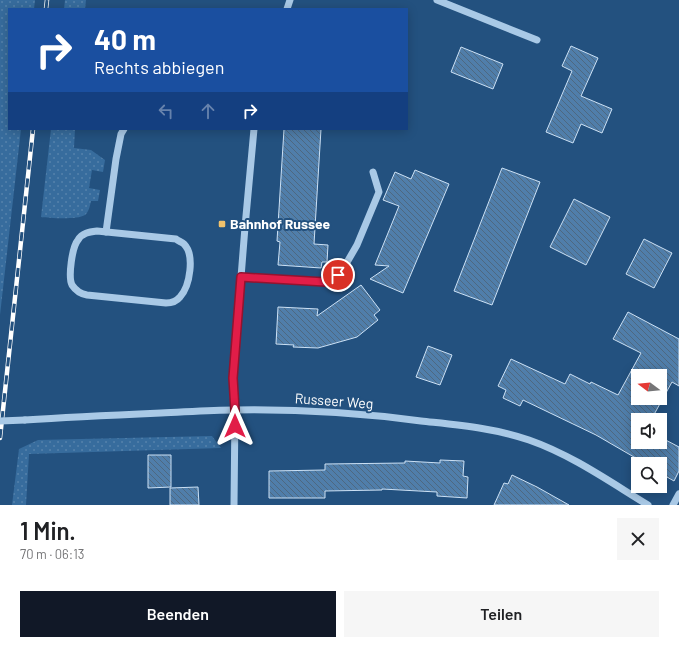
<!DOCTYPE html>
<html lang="de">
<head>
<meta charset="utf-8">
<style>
	:root { --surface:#fff; --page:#f6f6f6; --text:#202124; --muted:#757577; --accent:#111827 }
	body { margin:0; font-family:Barlow,sans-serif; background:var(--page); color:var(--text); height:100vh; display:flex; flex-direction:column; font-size:15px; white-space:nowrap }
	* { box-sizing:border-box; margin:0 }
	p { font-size:13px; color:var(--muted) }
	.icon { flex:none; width:22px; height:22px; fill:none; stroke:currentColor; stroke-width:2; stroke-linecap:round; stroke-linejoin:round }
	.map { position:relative; height:505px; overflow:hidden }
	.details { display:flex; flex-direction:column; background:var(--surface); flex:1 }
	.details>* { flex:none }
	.top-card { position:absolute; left:8px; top:8px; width:400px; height:122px; border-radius:0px; box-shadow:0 2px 10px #0003; background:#1a4fa0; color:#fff; overflow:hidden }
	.needle { width:26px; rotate:286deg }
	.tools { position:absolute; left:631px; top:369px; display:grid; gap:8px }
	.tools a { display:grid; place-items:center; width:36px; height:36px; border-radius:0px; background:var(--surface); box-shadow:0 2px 10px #0003; font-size:20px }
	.pin { position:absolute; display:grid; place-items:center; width:34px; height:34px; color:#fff; margin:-17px; border:2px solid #fff; border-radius:50%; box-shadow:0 1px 4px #0007 }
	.me { position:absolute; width:44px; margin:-22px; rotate:0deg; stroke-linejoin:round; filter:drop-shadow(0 0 3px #0008) }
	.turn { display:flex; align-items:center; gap:14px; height:84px; padding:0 20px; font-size:18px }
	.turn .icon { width:52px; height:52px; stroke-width:2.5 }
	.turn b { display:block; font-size:28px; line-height:34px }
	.lanes { display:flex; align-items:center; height:38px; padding:0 20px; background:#0003; justify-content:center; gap:20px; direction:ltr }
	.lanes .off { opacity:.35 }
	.round { display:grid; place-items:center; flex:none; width:42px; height:42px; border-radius:0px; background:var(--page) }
	.summary { display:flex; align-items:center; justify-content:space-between; height:68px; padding:0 20px }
	h1 { font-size:24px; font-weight:600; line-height:30px }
	.action { display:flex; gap:8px; margin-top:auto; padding:8px 20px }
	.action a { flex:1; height:46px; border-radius:0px; background:var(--accent); color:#fff; font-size:16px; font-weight:600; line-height:46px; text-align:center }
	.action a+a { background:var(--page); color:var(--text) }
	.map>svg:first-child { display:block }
</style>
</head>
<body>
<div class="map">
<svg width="679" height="505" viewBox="0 0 679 505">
	<defs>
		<pattern id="grass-dots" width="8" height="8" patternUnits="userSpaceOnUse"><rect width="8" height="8" fill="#376c9d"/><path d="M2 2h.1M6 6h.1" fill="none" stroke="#5582ac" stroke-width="1.8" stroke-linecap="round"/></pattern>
		<pattern id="building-back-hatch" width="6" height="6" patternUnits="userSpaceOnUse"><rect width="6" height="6" fill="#507eaa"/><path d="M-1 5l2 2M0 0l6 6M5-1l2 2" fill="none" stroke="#4e6880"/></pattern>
	</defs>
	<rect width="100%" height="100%" fill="#23517f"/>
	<g fill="url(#grass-dots)">
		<path d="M0 0H35L34 9H9V129H21L0 315Z"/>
		<path d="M65 0H86L85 9H64Z"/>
		<path d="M51 129H75L74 148 91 150 105 160 103 172 92 170 89 188 100 190 98 201H91C90 205 89 212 85 215 77 220 50 218 41 217Z"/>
		<path d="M212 436 221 448 29 454 26 505H12L19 449 38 440Z"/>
	</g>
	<g fill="url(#building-back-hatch)" stroke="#cce1f5" fill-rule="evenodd">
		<path d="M571 46 598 58 581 96 612 109 602 133 581 124 573 143 546 132 572 71 562 66Z"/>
		<path d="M461 47 503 64 493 89 451 72Z"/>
		<path d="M284 129H321L314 244 328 245 327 262H322L321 268 278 265 280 242 277 241Z"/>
		<path d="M502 168 540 182 492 305 454 291Z"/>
		<path d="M415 170 449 184 403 293 370 279 389 266 375 265 399 206 383 200 395 172 411 179Z"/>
		<path d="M574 199 610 217 586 265 550 247Z"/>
		<path d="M644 239 672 253 654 288 626 274Z"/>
		<path d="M361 285 380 310 374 315 378 320 357 337 318 348 293 347 294 345 276 344 278 307 318 309 317 316Z"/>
		<path d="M628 312 679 339V386L672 382 651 420H638V442H660V437L679 447V471L674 481 660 473V464H646L596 435 523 400 520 406 503 398 506 390 498 386 511 359 565 384 570 374 590 384 591 382 618 395 641 353 613 339ZM638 376H660V398H638Z"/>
		<path d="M428 346 452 355 440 385 416 377Z"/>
		<path d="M148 455H171V487L148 488Z"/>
		<path d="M440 460 464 461 463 476 468 477 467 498 437 496V492L382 489V490L325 491V498H269V471L325 470V464L405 463V461L440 463Z"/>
		<path d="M512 475 537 487 569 505H494L504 483 508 484Z"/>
		<path d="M198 487 199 505H170V488Z"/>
	</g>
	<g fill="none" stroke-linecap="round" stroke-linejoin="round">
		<g stroke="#a9c9e6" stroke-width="7">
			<path d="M437 0 537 40"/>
			<path d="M287 9 290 0"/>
			<path d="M97 231 176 239C178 241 182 242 184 244 195 255 190 286 180 297 176 302 172 303 166 303L87 295C81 294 76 291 72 285 68 277 72 247 78 240 82 233 89 232 97 231Z"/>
			<path d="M106 232 116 159 121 134 124 129"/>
			<path d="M241 277 325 282 338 275 346 264 357 245 379 192 373 172"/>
			<path d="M25 420C70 417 115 415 161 413 185 412 210 410 235 410 297 409 360 413 421 421 457 425 495 428 529 440 572 455 610 482 648 505"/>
			<path d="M234 505 235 410 233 378 245 227 254 129"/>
			<path d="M673 505 679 494"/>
		</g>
		<g stroke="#fff" stroke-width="4.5">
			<g id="rail">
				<path d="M46 9 47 0"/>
				<path d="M0 438 33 129"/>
			</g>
		</g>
		<use href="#rail" stroke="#23517f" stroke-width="3" stroke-dasharray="9" stroke-linecap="butt"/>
		<path stroke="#a9c9e6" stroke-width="7" d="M0 421 25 420"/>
	</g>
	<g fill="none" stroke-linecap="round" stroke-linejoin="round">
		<g stroke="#92132f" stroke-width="10">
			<path id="route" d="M235 426V410L233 378 241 277 325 282 338 275"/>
		</g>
		<use href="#route" stroke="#e11d48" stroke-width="7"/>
	</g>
	<rect fill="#f1c26c" stroke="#23517f" stroke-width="1.5" x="218" y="220" width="8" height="8" rx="2"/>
	<g text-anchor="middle" stroke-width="4" stroke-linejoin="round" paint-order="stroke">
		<g font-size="14" font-weight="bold" fill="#fff" stroke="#23517f" text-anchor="start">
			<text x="230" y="229">Bahnhof Russee</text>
		</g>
		<g font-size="14" fill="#fff" stroke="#23517f">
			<text transform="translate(334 401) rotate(4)" y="5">Russeer Weg</text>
		</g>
	</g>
</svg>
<div class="tools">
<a><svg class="needle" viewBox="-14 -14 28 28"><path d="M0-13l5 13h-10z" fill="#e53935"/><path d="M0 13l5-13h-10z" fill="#757577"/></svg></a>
<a><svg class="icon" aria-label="sound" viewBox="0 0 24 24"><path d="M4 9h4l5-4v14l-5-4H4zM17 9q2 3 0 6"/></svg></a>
<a><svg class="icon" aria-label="search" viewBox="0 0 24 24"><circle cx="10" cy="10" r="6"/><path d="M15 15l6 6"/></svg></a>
</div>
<div class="pin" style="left:338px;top:275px;background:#d93025"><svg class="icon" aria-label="arrive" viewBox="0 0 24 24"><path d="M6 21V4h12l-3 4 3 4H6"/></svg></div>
<svg class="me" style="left:235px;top:426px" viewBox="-20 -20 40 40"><path d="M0-17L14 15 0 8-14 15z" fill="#e11d48" stroke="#fff" stroke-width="4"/></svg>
<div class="top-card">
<div class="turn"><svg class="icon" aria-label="right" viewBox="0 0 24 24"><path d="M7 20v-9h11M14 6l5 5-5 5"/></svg><div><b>40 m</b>Rechts abbiegen</div></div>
<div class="lanes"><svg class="icon off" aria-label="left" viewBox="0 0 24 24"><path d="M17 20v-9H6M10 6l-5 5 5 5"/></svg><svg class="icon off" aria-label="ahead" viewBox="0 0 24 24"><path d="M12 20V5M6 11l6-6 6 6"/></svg><svg class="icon" aria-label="right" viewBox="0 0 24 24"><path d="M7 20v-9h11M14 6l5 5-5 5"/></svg></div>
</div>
</div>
<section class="details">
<div class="summary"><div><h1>1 Min.</h1><p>70 m · 06:13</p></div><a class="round"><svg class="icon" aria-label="close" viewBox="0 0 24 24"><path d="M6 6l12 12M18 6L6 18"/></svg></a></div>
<div class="action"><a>Beenden</a><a>Teilen</a></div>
</section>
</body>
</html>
